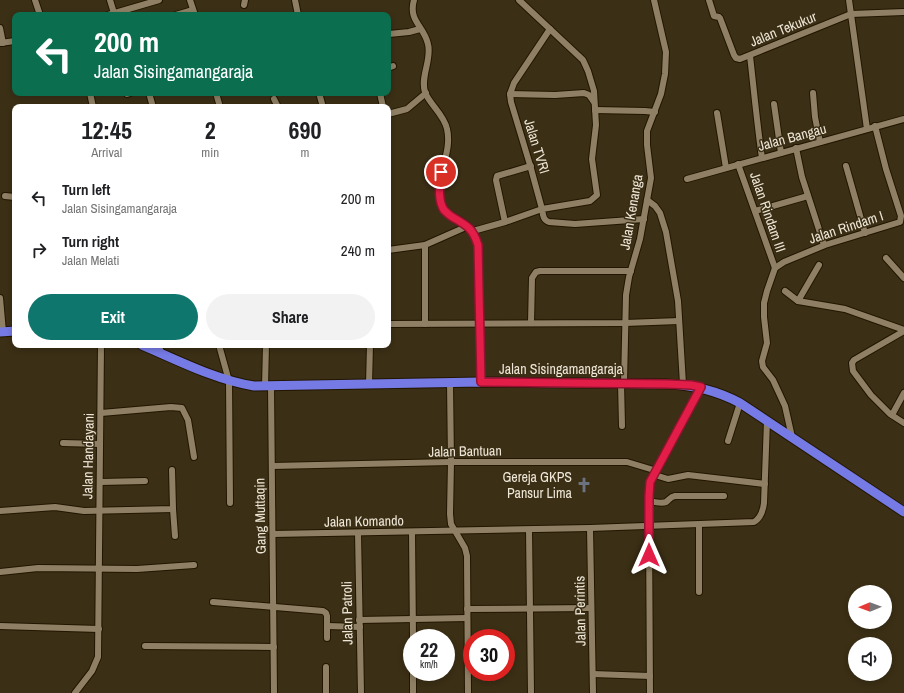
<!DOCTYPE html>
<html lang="en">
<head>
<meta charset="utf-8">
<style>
	:root { --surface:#fff; --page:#f2f2f2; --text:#202124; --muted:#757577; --accent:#0f766e }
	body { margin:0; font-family:"Archivo Narrow",sans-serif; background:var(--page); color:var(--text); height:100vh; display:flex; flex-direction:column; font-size:15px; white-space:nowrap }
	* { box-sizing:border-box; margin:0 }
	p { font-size:13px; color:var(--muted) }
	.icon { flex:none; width:22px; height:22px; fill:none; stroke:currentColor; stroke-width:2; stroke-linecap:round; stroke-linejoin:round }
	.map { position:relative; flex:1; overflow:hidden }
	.drawer { position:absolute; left:12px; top:104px; width:379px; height:244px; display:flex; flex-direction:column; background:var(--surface); border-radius:8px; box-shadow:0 2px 6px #0003 }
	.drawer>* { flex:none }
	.banner { position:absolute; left:12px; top:12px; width:379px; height:84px; border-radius:8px; box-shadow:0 2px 6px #0003; background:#0b6e4f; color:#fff; overflow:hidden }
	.needle { width:26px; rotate:269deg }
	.buttons { position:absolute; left:848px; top:585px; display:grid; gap:8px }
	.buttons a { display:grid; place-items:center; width:44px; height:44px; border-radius:50%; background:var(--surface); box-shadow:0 2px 6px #0003; font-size:20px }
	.speed { position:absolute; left:403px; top:629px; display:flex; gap:8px; font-size:20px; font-weight:700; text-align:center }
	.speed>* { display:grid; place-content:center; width:52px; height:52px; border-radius:50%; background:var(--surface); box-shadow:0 2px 6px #0003; line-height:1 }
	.speed small { font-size:10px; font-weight:400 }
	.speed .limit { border:6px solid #d22; background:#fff; color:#111 }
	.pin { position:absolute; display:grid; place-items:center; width:34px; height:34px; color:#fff; margin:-17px; border:2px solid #fff; border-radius:50%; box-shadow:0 1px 4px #0007 }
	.me { position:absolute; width:44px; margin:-22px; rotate:0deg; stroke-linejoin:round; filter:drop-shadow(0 0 3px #0008) }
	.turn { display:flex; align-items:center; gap:14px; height:84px; padding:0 16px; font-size:18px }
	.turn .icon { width:52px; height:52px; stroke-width:2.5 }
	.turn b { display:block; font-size:28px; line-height:34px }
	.eta { display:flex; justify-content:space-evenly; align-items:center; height:68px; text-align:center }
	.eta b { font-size:24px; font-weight:700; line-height:28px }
	.cta { display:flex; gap:8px; margin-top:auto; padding:8px 16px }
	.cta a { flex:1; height:46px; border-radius:24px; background:var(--accent); color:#fff; font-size:16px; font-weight:700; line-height:46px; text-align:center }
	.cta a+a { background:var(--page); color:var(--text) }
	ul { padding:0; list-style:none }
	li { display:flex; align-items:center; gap:12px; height:52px; padding:0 16px }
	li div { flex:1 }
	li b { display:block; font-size:15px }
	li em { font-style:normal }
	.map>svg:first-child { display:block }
</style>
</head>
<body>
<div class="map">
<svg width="904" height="693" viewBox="0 0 904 693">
	<rect width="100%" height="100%" fill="#3b2f15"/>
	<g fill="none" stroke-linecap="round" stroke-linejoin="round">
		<g stroke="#221600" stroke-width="8">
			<g id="minor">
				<path d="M35 0 40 15"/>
				<path d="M110 0 114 13"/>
				<path d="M190 0 195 15"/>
				<path d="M295 0 298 15"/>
				<path d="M414 0C408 21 424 26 428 44 432 60 420 77 425 92 429 104 444 114 447 129 453 154 433 178 442 204 447 218 462 218 471 229 475 233 477 239 478 245L481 382"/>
				<path d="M519 0 583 60 588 71 594 91 596 125 592 159 597 195 590 201 542 209C543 215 543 220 549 222L575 224 644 219"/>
				<path d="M709 0 714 16 719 17 720 18 734 55 736 58 740 59 851 14 904 12"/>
				<path d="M849 0 867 129"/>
				<path d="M244 5 245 0"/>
				<path d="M108 15 159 0"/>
				<path d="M176 15 193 10"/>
				<path d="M0 28 3 43"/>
				<path d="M389 34 409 32 420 29"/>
				<path d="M0 43 15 41"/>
				<path d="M750 56C754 90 757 124 762 158"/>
				<path d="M388 68 393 66"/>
				<path d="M90 93 93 107"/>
				<path d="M149 93 153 107"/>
				<path d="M216 93 220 107"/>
				<path d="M319 93 323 107"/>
				<path d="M380 93 383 107"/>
				<path d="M813 93 815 117 820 142"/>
				<path d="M127 94 130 93"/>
				<path d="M510 94 555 95 584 93 589 95 594 102"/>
				<path d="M274 99 278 107"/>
				<path d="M774 104 781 153"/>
				<path d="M595 110 645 111 655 112"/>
				<path d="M717 113 726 168"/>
				<path d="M388 114 407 109 426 93"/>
				<path d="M796 148 802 177 824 245"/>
				<path d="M738 164 775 268"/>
				<path d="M846 166 865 233"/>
				<path d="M687 179 904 119"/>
				<path d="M5 196 15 197"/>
				<path d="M647 200 655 206 660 213 666 232 678 301 683 384"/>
				<path d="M755 211 808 196"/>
				<path d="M505 222 496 180 497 176 531 166"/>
				<path d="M473 231 505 222 542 209 530 165 511 102 510 94 514 83 550 29"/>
				<path d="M425 245V324"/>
				<path d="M388 250 425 245 468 226"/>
				<path d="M886 258 904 278"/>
				<path d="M775 268 784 262 825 245 900 222 901 216 886 169 875 126"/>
				<path d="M775 268 767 291 764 303V317L767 343 762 361 763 367 773 380 785 406 792 437"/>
				<path d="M785 291 798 301 845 309 904 330"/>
				<path d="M0 298 3 332"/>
				<path d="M798 301 819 265"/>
				<path d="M531 323 532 278 536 272 540 271H631"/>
				<path d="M388 324 625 323 679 321"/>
				<path d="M904 331 854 360 852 363 853 371 871 395 890 414 904 423"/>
				<path d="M159 345 161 353"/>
				<path d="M219 345 229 381 230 503"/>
				<path d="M450 383 451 462 450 514 451 524 465 548 467 556 468 693"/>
				<path d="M621 383 622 426"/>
				<path d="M624 383 626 295 629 277 640 239 651 178 647 145V131L661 94 665 74 666 52 654 0"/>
				<path d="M369 384 370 345"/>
				<path d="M265 386 266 345"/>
				<path d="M271 386 274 693"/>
				<path d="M101 413 171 407 182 408 188 420 194 457"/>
				<path d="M892 415 904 393"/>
				<path d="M728 441 740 403"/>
				<path d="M63 443 100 444"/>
				<path d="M272 466 451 462H627L657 471"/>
				<path d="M655 475 668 479 688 475 765 484"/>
				<path d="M100 482 145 481"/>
				<path d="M649 501C654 502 662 504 666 502 670 499 670 497 675 496H724"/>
				<path d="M173 509 175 536"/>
				<path d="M0 511 55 507 84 511 173 509 172 470"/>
				<path d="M590 528 593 693"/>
				<path d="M529 530 531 693"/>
				<path d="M412 532 413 638"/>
				<path d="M358 533 361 693"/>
				<path d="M273 534 590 528 754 522C761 518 763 511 764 503L767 421"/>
				<path d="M0 572 38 568 137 569 194 565"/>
				<path d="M699 592V525"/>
				<path d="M213 602 323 611 326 613 327 616V638"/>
				<path d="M467 609 591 608"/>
				<path d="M359 620 467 618"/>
				<path d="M0 626 99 629"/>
				<path d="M328 626 360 627"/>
				<path d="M145 646 274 647"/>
				<path d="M413 672V693"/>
				<path d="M593 674 650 676"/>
				<path d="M75 693 92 671 98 657 101 345"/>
				<path d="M326 693V667"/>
				<path d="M650 693 649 527V497L651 482 701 387"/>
			</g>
		</g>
		<g stroke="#221600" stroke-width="11">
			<g id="highway">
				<path d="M0 332 15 331"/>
				<path d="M142 345C177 360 216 380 254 386L481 382 667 384C693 385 716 390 740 403L904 512"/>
			</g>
		</g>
		<use href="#minor" stroke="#8f8065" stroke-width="6"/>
		<use href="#highway" stroke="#767ae5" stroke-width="9"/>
	</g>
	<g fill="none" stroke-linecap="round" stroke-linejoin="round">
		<g stroke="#92132f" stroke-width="10">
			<path id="route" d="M441 172C440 184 437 199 444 210 447 213 450 216 454 218 468 226 473 229 478 245L481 382 667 384 691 385 701 387 650 482 649 496V555"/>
		</g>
		<use href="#route" stroke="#e11d48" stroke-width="7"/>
	</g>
	<defs>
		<g id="church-bare" transform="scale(1.2)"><path d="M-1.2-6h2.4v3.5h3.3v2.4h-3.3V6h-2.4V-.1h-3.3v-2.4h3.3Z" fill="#6b7280" stroke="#3b2f15" stroke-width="2.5" paint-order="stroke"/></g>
	</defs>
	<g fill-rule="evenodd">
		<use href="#church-bare" x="584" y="485"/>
	</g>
	<g text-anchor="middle" stroke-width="3" stroke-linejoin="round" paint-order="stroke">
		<g font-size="14" fill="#eee6d7" stroke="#3b2f15">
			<text transform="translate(783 29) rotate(-22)" y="5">Jalan Tekukur</text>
			<text transform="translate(792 137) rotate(-15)" y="5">Jalan Bangau</text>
			<text transform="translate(537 146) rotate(73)" y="5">Jalan TVRI</text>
			<text transform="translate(631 212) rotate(-80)" y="5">Jalan Kenanga</text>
			<text transform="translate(768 212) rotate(71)" y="5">Jalan Rindam III</text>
			<text transform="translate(846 227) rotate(-18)" y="5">Jalan Rindam I</text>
			<text x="561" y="374">Jalan Sisingamangaraja</text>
			<text transform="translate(465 451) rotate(-1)" y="5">Jalan Bantuan</text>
			<text transform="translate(88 456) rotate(-89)" y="5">Jalan Handayani</text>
			<text transform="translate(260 516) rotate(-91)" y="5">Gang Muttaqin</text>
			<text transform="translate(364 521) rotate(-1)" y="5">Jalan Komando</text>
			<text transform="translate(580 611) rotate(-91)" y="5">Jalan Perintis</text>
			<text transform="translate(347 613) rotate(-91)" y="5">Jalan Patroli</text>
		</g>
		<g font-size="14" fill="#eee6d7" stroke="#3b2f15" text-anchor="end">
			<text x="572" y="482">Gereja GKPS<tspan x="572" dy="16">Pansur Lima</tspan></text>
		</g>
	</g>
</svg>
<div class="buttons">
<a><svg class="needle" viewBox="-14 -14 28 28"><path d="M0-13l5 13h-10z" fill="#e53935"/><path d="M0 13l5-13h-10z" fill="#757577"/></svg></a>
<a><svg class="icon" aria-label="sound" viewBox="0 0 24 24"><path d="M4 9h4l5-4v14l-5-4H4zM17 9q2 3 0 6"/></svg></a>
</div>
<div class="speed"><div>22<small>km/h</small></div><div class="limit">30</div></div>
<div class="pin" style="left:441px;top:172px;background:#d93025"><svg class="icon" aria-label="arrive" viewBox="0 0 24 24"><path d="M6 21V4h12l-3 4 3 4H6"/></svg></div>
<svg class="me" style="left:649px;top:555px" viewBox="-20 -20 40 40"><path d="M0-17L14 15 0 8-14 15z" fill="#e11d48" stroke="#fff" stroke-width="4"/></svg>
<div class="banner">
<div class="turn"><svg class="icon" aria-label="left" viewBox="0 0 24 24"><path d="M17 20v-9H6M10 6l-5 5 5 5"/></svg><div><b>200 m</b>Jalan Sisingamangaraja</div></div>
</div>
<section class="drawer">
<div class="eta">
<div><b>12:45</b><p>Arrival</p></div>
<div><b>2</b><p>min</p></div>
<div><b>690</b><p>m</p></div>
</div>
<ul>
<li><svg class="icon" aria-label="left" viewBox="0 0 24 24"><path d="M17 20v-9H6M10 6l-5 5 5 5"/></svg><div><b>Turn left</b><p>Jalan Sisingamangaraja</p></div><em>200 m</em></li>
<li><svg class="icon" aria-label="right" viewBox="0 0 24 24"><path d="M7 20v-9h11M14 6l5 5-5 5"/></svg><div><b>Turn right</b><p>Jalan Melati</p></div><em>240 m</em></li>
</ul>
<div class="cta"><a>Exit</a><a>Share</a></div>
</section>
</div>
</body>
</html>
